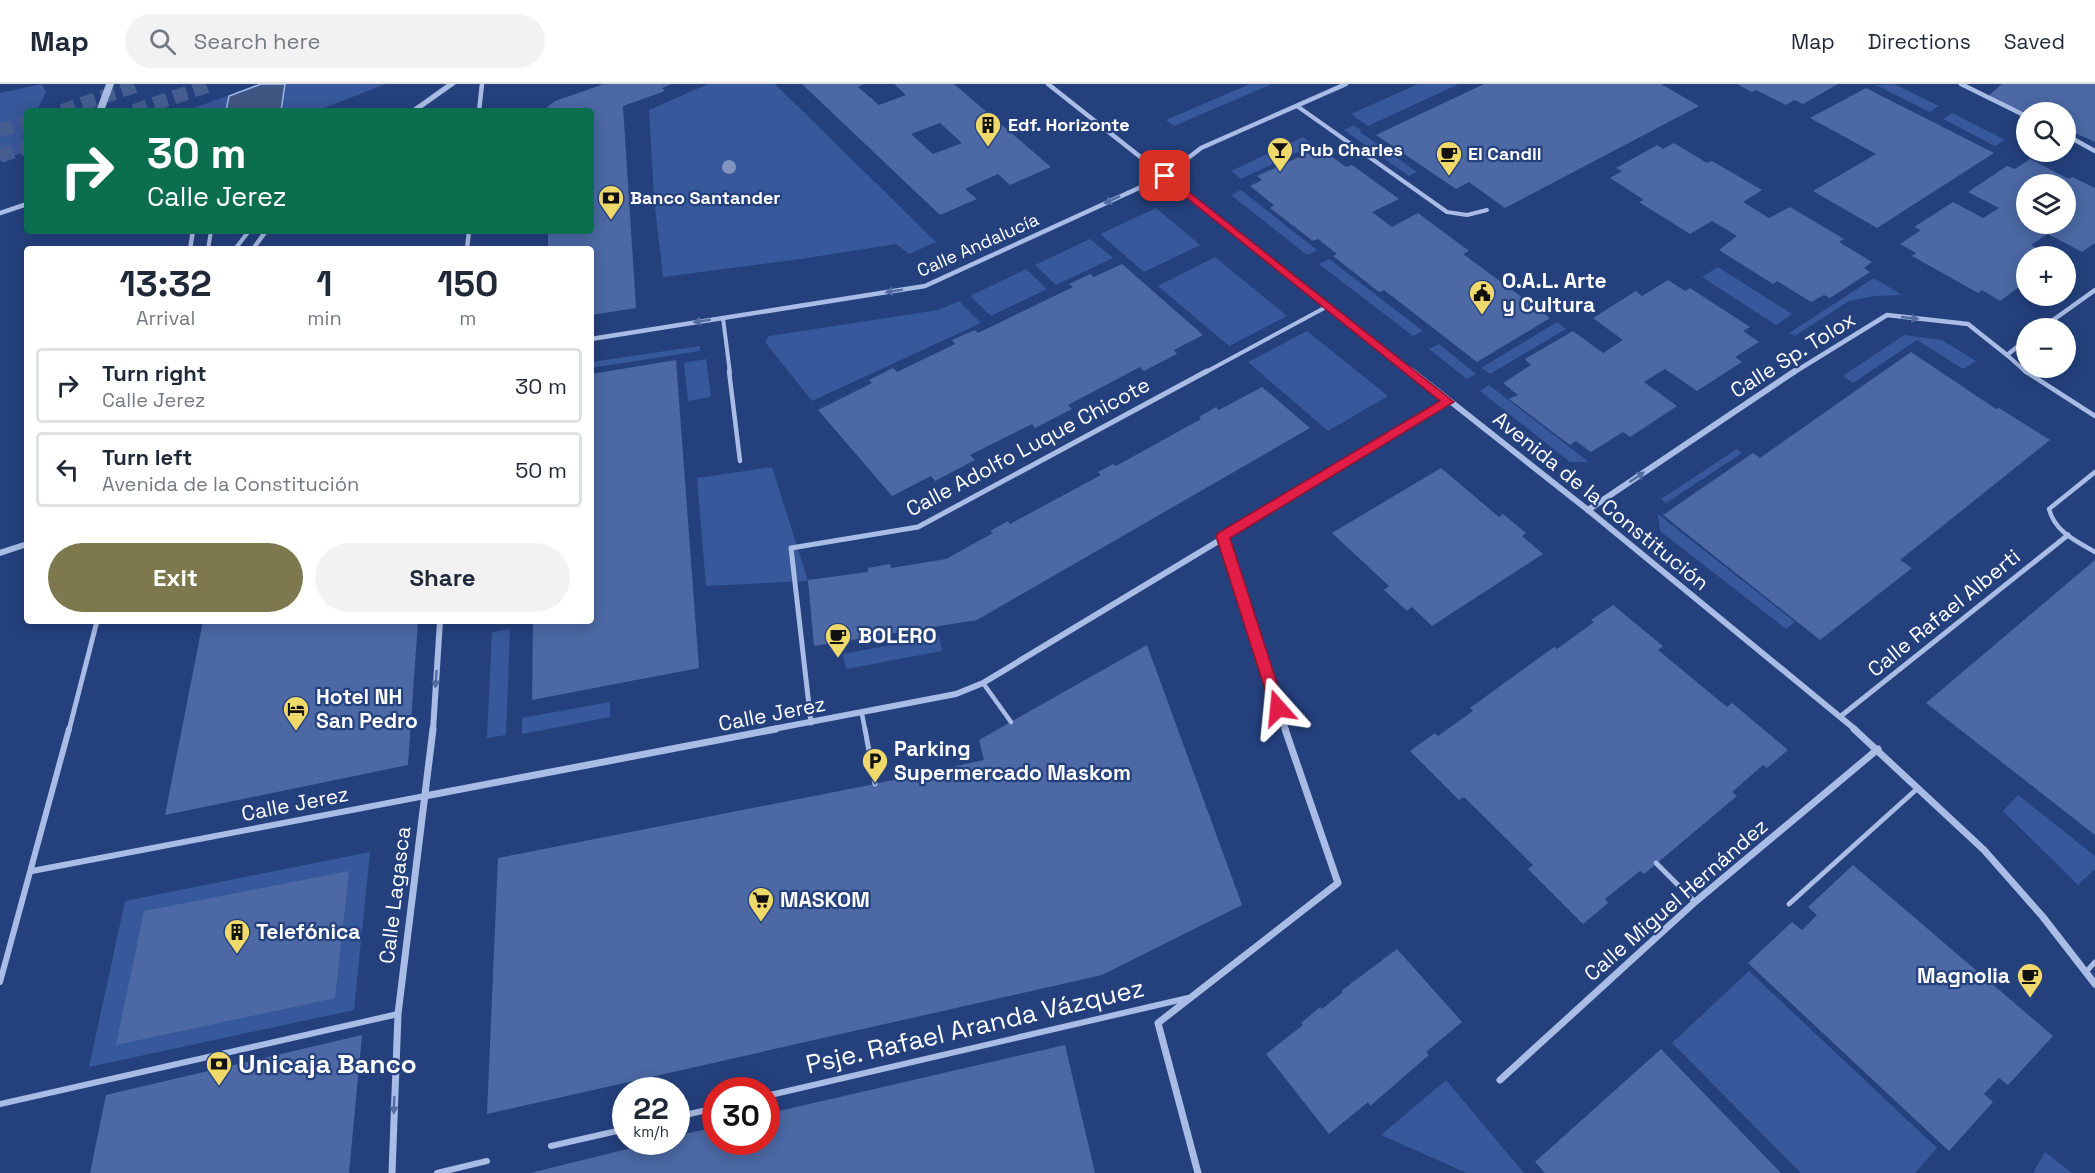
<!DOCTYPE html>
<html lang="en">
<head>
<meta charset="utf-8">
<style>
	:root { --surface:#fff; --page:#f2f2f3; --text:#1f2937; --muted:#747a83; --line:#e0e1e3; --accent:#7d784e }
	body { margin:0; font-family:"Space Grotesk",sans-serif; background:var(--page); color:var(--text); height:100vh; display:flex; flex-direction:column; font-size:22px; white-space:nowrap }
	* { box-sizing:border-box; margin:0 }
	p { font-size:20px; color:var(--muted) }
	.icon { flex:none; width:33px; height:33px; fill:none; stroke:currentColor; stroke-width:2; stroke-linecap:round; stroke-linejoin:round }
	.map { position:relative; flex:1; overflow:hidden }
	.details { position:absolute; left:24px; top:162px; width:570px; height:378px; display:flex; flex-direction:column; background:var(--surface); border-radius:6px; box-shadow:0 3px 15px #0003 }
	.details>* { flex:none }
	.banner { position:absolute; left:24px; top:24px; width:570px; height:126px; border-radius:6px; box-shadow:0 3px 15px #0003; background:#0b6e4f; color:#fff; overflow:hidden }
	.buttons { position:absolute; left:2016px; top:18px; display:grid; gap:12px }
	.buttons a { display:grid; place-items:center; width:60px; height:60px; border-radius:50%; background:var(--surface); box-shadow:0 3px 15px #0003; font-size:30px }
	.speed { position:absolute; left:612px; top:993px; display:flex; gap:12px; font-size:30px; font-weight:700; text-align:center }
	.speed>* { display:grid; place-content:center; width:78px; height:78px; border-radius:50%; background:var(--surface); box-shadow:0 3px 15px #0003; line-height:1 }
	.speed small { font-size:15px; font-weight:400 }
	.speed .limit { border:9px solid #d22; background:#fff; color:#111 }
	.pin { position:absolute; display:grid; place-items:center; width:51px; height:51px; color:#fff; margin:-26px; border-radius:12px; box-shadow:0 3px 9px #0006 }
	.me { position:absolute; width:66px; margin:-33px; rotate:342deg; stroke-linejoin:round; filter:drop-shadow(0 0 4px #0008) }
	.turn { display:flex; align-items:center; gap:21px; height:126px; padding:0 24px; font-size:27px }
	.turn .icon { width:78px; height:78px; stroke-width:2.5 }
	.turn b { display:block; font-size:42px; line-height:51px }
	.eta { display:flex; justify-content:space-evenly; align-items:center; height:102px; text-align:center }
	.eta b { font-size:36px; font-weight:600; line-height:42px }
	.primary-button { display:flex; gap:12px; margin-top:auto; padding:12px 24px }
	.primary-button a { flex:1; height:69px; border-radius:36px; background:var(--accent); color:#fff; font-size:24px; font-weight:600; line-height:69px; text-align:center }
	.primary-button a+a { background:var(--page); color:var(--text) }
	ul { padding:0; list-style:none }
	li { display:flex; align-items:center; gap:18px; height:75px; margin:0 12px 9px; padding:0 12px; border:3px solid var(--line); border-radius:6px }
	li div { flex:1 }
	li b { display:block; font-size:22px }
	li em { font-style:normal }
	header { display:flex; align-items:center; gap:36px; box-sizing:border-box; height:84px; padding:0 30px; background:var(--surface); border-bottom:2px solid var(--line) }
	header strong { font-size:28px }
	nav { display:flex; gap:33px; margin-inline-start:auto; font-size:21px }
	.search { width:420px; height:54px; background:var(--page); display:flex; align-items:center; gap:15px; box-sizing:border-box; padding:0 21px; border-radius:33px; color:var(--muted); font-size:22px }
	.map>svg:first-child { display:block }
</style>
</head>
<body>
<header>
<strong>Map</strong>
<div class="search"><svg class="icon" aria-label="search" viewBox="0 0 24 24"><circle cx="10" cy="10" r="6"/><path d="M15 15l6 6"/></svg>Search here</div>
<nav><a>Map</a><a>Directions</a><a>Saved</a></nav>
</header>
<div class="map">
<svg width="2095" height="1089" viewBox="0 0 2095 1089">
	<rect width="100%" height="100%" fill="#24407d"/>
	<g fill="#37589a">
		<path d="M42 0 46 8 37 27H27V67L0 77V9Z"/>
		<path d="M261 0H386L316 27H185Z"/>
		<path d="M708 0H775L936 158 909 170 896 160 801 175 663 193 654 114 649 26Z"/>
		<path d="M1250 0H1272L1174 42 1166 36Z"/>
		<path d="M1418 0H1459L1368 42 1351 30Z"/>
		<path d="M1894 0 1939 22 1930 28 1876 1Z"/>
		<path d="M1952 29 2005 56 1995 62 1943 35Z"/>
		<path d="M1353 41 1361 46 1360 48 1417 88 1409 92 1344 46Z"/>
		<path d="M1303 53 1313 61 1241 95 1231 87Z"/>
		<path d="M1241 106 1317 166 1307 171 1231 111Z"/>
		<path d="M1156 124 1200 161 1144 188 1100 150Z"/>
		<path d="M1090 155 1113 174 1056 201 1035 181Z"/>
		<path d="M1215 173 1287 232 1229 262 1158 202Z"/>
		<path d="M1329 175 1423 247 1413 252 1319 180Z"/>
		<path d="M1718 183 1792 230 1776 241 1702 193Z"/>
		<path d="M1026 185 1047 205 991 232 970 212Z"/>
		<path d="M1874 194 1902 211 1875 212 1849 217 1795 252 1789 249Z"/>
		<path d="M959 217 981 239 812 317 765 258 769 252 938 226Z"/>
		<path d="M1557 238 1566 245 1490 290 1481 284Z"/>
		<path d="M1307 247 1388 312 1328 347 1248 278Z"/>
		<path d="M1904 251 1942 256 1976 277 1963 285 1917 256 1853 299 1843 292Z"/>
		<path d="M1439 260 1476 290 1467 295 1429 265Z"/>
		<path d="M700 262V267L591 284V278Z"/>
		<path d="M706 275 711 313 688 317 684 279Z"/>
		<path d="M1489 301 1589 378H1570L1480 307Z"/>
		<path d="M1737 365 1742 369 1666 419 1661 415Z"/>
		<path d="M772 383 808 497 706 502 697 394Z"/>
		<path d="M1658 430 1795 538 1786 545 1660 447Z"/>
		<path d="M510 545 506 651 487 654 492 548Z"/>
		<path d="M939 552 942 567 846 585 843 570Z"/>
		<path d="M610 618V633L522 650V634Z"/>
		<path d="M2018 711 2095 772V785L2078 801 2003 727Z"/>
		<path d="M370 768 354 926 89 983 125 817Z"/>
		<path d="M1749 887 1937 1064 1915 1089H1801L1672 959Z"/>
		<path d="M1446 996 1524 1089H1467L1381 1051Z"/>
		<path d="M2045 1068 2072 1089H2033Z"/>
	</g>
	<path fill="#405682" stroke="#9cb6e6" stroke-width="1.5" d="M261 0H285L281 27H226L229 12Z"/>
	<g fill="#4c69a5" fill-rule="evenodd">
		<path d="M604 0H671L662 4 665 7 623 22 636 224 591 231V165H548V147H591V27H547V23L555 17Z"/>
		<path d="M802 0H864L858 3 879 21 906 11 894 0H954L1051 83 1010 101 998 90 965 105 977 115 940 131ZM940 39 962 59 933 70 911 50Z"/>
		<path d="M1484 0H1661L1699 22 1505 124 1469 98 1456 105 1376 51Z"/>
		<path d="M1737 0H1838L1803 20 1794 16 1786 21 1756 6 1752 8Z"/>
		<path d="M2002 0H2095V58L2066 45V28L2026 29 1987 13Z"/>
		<path d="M1866 4 1994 69 1877 144 1813 107 1876 70 1810 34Z"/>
		<path d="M1674 59 1707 79 1712 77 1762 106 1743 118 1769 134 1790 123 1844 155 1839 158 1872 178 1864 184 1870 188 1830 214 1824 211 1811 218 1777 197 1773 200 1719 166 1737 152 1712 137 1690 150 1639 118 1644 116 1610 94 1622 87 1616 84 1657 61 1663 65Z"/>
		<path d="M1324 67 1346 83 1352 81 1399 115 1372 128 1392 143 1418 129 1469 167 1463 170 1550 234 1477 278 1384 206 1379 208 1333 172 1337 170 1318 155 1313 157 1270 124 1274 121 1250 102 1262 96 1257 92 1308 69 1313 73Z"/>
		<path d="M2030 75 2069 95 2072 93 2095 104V159L2082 168 2048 150 2031 161 2053 172H2026V204L2022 201 2000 217 1982 206 1978 209 1912 172 1916 169 1900 160 1921 146 1914 143 1953 118 1983 134 1999 124 1968 108 2007 82 2015 85ZM2026 100H2066V140H2026Z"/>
		<path d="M1122 180 1203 251 1174 266 1177 270 1144 287 1140 283 1068 321 1072 325 1035 344 1032 340 970 371 975 376 935 397 931 392 892 412 818 326 872 299 869 296 893 284 897 288 955 260 952 256 975 246 978 249 1073 203 1069 200 1090 190 1094 193Z"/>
		<path d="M1668 196 1685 207 1690 204 1750 243 1743 247 1759 258 1735 273 1742 278 1697 307 1665 285 1644 298 1677 322 1630 353 1623 348 1591 368 1576 357 1570 361 1509 315 1518 311 1503 299 1531 281 1525 275 1573 247 1603 269 1623 256 1593 234 1636 207 1642 212Z"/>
		<path d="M1911 268 1996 325 1999 324 2050 356 1900 476 1912 484 1820 556 1663 431 1753 369 1760 374Z"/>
		<path d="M676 276 699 584 532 616 533 537H591V290Z"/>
		<path d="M1262 303 1310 344 977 536 814 562 808 496 868 488V484L890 480 891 484 946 475 993 449 990 447 1008 437 1010 440 1101 391 1098 388 1113 380 1116 382 1201 335 1199 333 1216 323 1219 326Z"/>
		<path d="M1441 384 1499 433 1503 430 1526 449 1522 452 1543 470 1432 542 1412 523 1407 527 1384 506 1389 502 1332 449Z"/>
		<path d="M2095 476V751L1926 619Z"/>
		<path d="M1613 521 1663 562 1658 566 1727 623 1732 619 1788 666 1767 684 1763 681 1732 708 1737 712 1644 790 1640 787 1605 815 1608 819 1583 840 1528 785 1533 781 1464 713 1459 716 1410 667 1435 649 1438 652 1473 627 1470 624 1554 563 1557 565 1594 538 1591 536Z"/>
		<path d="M203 537H418L408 681 165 731Z"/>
		<path d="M1147 561 1242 821 1102 891 487 1030 498 774 875 700 984 676 979 656Z"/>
		<path d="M1853 781 2053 952 2008 1001 1999 994 1984 1010 1993 1018 1949 1067 1748 879 1792 838 1802 846 1817 831 1808 823Z"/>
		<path d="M349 787 335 914 116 961 144 827Z"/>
		<path d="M1397 865 1462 938 1426 968 1429 971 1370 1022 1368 1018 1329 1050 1266 970 1303 941 1301 939 1320 923 1322 925 1343 908 1341 907Z"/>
		<path d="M362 951 349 1089H90L106 1011Z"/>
		<path d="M1065 961 1095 1089H530L656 1058H676V1052L716 1043V1058H766V1030Z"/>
		<path d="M1661 965 1781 1089H1545L1535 1078Z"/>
	</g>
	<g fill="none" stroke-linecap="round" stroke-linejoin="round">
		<g stroke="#455d90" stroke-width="14" stroke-dasharray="14 7" stroke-linecap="butt">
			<path d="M62 27 141 0"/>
			<path d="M134 27 213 0"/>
			<path d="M0 47 27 38"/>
			<path d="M0 72 27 63"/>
		</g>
		<g stroke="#a8bce5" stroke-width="4">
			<path d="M1297 22 1447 128 1467 131 1487 126"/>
			<path d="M723 234 730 289"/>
			<path d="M2007 271 2027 289"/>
		</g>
		<g stroke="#a8bce5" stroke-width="4.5">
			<path d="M729 287 740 377"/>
			<path d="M2025 287 2095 332"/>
			<path d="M2095 388 2049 425C2055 448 2076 457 2095 468"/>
			<path d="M983 599 1011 638"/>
			<path d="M862 630 865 646"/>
		</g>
		<g stroke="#a8bce5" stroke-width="5">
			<path d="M865 645 875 700"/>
			<path d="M1656 779 1695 818"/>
			<path d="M1789 820 1918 704"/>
			<path d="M2086 888 2095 878"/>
		</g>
		<g stroke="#a8bce5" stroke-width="4">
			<path d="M208 165 211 147"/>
			<path d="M235 165 249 147"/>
			<path d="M1204 289 1328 222"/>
		</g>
		<g stroke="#a8bce5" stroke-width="5">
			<path d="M1841 632 2068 451"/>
			<path d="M811 639 791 464 918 443 1207 287"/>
			<path d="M69 646 97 537"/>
		</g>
		<g stroke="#a8bce5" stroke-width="6">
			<path d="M32 787 425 712"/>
			<path d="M0 898 69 645"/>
			<path d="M766 1012 1188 914"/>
			<path d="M0 1020 398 930"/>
			<path d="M676 1033 716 1024"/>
			<path d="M551 1062 626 1045"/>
			<path d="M437 1089 487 1077"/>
		</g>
		<g stroke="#a8bce5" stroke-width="4.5">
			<path d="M1048 0 1414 289"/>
			<path d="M1961 0 2026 32"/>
			<path d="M479 27 482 0"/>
			<path d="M2066 51 2095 67"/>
			<path d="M0 129 27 120"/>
			<path d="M190 165 193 147"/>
			<path d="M253 165 266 147"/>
			<path d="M467 165 469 147"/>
			<path d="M2042 244 2095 206"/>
			<path d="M591 255 925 202 1165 92 1201 64 1346 0"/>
			<path d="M1793 289 1887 231 1968 240 2007 271 2026 256"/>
		</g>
		<g stroke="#a8bce5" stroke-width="6">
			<path d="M1412 287 1588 426 1856 646"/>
			<path d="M1588 426 1795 287"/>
			<path d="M1222 452 1286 646"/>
			<path d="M0 469 27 460"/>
			<path d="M433 646 440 537"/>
			<path d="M768 646 956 610 983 599 1449 318"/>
		</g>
		<g stroke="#a8bce5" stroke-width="7">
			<path d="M1854 645 1984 766 2043 833 2095 900"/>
			<path d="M425 712 776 645"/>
			<path d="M1500 996 1695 818 1878 665"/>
			<path d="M392 1089 398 930 433 645"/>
			<path d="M1198 1089 1158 939 1338 799 1285 645"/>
		</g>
		<g fill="#a8bce5" fill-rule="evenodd">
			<path d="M106 0H114L104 27H96Z"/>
			<path d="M447 0H456L418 27H409Z"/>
		</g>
	</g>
	<circle fill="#8094be" cx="729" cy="83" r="7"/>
	<defs><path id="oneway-solid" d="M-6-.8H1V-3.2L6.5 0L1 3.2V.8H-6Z" transform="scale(1.5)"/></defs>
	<g fill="#526ba1">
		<use href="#oneway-solid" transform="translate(1112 116) rotate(155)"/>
		<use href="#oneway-solid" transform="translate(894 207) rotate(171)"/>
		<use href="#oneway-solid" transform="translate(1910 234) rotate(6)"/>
		<use href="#oneway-solid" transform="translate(702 237) rotate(171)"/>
		<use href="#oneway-solid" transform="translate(1637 393) rotate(-34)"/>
		<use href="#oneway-solid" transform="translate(436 595) rotate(94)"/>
		<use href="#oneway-solid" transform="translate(394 1021) rotate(92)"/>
	</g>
	<path fill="#e11d48" stroke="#92132f" stroke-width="1.5" d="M1165 89 1454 318 1230 454 1285 624 1283 629 1278 631 1273 629 1271 624 1216 452 1218 449 1440 317 1162 94 1160 92Z"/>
	<defs>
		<g id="building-pin" transform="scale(1.35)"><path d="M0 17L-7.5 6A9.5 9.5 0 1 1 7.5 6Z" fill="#f0d96b" stroke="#24407d"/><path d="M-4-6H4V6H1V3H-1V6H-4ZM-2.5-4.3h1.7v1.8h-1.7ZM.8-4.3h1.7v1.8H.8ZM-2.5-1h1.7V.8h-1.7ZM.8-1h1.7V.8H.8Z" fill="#111"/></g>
		<g id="bar-pin" transform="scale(1.35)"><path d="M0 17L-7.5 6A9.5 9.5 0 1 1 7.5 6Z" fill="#f0d96b" stroke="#24407d"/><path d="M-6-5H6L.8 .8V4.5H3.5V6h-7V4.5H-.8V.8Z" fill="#111"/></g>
		<g id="cafe-pin" transform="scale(1.35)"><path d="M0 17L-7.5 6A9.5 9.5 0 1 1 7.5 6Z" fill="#f0d96b" stroke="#24407d"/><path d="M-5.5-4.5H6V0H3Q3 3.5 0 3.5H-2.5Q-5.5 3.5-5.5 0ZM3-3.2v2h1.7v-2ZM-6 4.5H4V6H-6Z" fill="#111"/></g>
		<g id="bank-pin" transform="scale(1.35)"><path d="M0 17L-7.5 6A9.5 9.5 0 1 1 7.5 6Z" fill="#f0d96b" stroke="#24407d"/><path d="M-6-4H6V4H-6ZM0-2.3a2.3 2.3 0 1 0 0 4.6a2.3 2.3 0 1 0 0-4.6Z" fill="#111"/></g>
		<g id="civic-pin" transform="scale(1.35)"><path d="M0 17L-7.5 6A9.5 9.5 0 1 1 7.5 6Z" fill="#f0d96b" stroke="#24407d"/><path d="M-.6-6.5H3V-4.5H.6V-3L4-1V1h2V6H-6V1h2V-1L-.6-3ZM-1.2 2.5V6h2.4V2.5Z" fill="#111"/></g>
		<g id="hotel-pin" transform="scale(1.35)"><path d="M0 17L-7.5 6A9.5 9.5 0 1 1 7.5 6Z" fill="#f0d96b" stroke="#24407d"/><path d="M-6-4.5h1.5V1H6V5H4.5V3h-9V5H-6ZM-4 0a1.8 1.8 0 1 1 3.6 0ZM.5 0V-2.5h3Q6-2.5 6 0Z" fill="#111"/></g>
		<g id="parking-pin" transform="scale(1.35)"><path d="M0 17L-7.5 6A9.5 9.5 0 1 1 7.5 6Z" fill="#f0d96b" stroke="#24407d"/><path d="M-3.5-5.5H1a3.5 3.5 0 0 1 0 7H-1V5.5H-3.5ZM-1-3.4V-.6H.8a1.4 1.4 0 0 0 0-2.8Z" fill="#111"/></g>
		<g id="supermarket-pin" transform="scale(1.35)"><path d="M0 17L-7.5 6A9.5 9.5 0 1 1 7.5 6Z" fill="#f0d96b" stroke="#24407d"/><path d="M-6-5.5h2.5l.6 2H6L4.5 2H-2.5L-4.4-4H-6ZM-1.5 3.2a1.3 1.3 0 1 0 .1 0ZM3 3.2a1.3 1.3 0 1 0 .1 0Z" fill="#111"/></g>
	</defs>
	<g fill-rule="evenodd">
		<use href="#building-pin" x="988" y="41"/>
		<use href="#bar-pin" x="1280" y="66"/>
		<use href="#cafe-pin" x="1449" y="70"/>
		<use href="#bank-pin" x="611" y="114"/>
		<use href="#civic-pin" x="1482" y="209"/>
		<use href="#cafe-pin" x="838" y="552"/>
		<use href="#hotel-pin" x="296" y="625"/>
		<use href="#parking-pin" x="875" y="677"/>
		<use href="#supermarket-pin" x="761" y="816"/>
		<use href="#building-pin" x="237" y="848"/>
		<use href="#cafe-pin" x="2030" y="892"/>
		<use href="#bank-pin" x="219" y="980"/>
	</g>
	<g text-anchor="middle" stroke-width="4.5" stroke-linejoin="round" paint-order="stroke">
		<g font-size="18" font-weight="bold" fill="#fff" stroke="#24407d" text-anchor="start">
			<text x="1008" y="47">Edf. Horizonte</text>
			<text x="1300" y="72">Pub Charles</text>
			<text x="1468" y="76">El Candil</text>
			<text x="630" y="120">Banco Santander</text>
		</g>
		<g font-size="18" fill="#fff" stroke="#24407d">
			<text transform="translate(978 161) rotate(-24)" y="6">Calle Andalucía</text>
		</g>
		<g font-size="21" font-weight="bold" fill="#fff" stroke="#24407d" text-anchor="start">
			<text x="1502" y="204">O.A.L. Arte<tspan x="1502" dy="24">y Cultura</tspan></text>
			<text x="858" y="559">BOLERO</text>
			<text x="316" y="620">Hotel NH<tspan x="316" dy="24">San Pedro</tspan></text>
			<text x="894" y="672">Parking<tspan x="894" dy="24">Supermercado Maskom</tspan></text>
			<text x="780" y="823">MASKOM</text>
			<text x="256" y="855">Telefónica</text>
			<text x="2010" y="899" text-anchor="end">Magnolia</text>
		</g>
		<g font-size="21" fill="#fff" stroke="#24407d">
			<text transform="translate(1793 271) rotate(-32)" y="7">Calle Sp. Tolox</text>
			<text transform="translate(1028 363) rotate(-28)" y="7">Calle Adolfo Luque Chicote</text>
			<text transform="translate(1601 417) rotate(39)" y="7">Avenida de la Constitución</text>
			<text transform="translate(1944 529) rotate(-39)" y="7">Calle Rafael Alberti</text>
			<text transform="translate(772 630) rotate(-11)" y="7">Calle Jerez</text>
			<text transform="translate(295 720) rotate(-11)" y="7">Calle Jerez</text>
			<text transform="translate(395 811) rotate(-83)" y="7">Calle Lagasca</text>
			<text transform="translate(1676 816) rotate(-41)" y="7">Calle Miguel Hernández</text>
		</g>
		<g font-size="26" fill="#fff" stroke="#24407d">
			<text transform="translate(975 942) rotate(-13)" y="9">Psje. Rafael Aranda Vázquez</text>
		</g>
		<g font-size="26" font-weight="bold" fill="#fff" stroke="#24407d" text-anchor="start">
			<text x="238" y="989">Unicaja Banco</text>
		</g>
	</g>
</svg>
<div class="buttons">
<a><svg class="icon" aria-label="search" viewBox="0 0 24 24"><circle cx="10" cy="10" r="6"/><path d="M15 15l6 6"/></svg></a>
<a><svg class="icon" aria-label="layers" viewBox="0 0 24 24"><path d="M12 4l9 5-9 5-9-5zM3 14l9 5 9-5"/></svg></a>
<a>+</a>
<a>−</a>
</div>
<div class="speed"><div>22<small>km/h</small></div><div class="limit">30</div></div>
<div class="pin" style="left:1165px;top:92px;background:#d93025"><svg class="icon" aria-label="arrive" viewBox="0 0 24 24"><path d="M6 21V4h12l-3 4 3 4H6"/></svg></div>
<svg class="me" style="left:1278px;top:624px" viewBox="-20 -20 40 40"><path d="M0-17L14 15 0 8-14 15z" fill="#e11d48" stroke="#fff" stroke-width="4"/></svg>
<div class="banner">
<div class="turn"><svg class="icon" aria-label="right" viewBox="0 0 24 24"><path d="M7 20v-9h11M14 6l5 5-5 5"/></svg><div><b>30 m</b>Calle Jerez</div></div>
</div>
<section class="details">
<div class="eta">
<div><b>13:32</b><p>Arrival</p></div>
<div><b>1</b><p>min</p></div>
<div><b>150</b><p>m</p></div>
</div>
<ul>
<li><svg class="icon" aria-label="right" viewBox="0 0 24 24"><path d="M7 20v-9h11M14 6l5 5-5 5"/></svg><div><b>Turn right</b><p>Calle Jerez</p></div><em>30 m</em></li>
<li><svg class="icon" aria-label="left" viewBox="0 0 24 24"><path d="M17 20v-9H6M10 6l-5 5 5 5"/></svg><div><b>Turn left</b><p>Avenida de la Constitución</p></div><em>50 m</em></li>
</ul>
<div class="primary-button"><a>Exit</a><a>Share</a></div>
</section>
</div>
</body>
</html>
